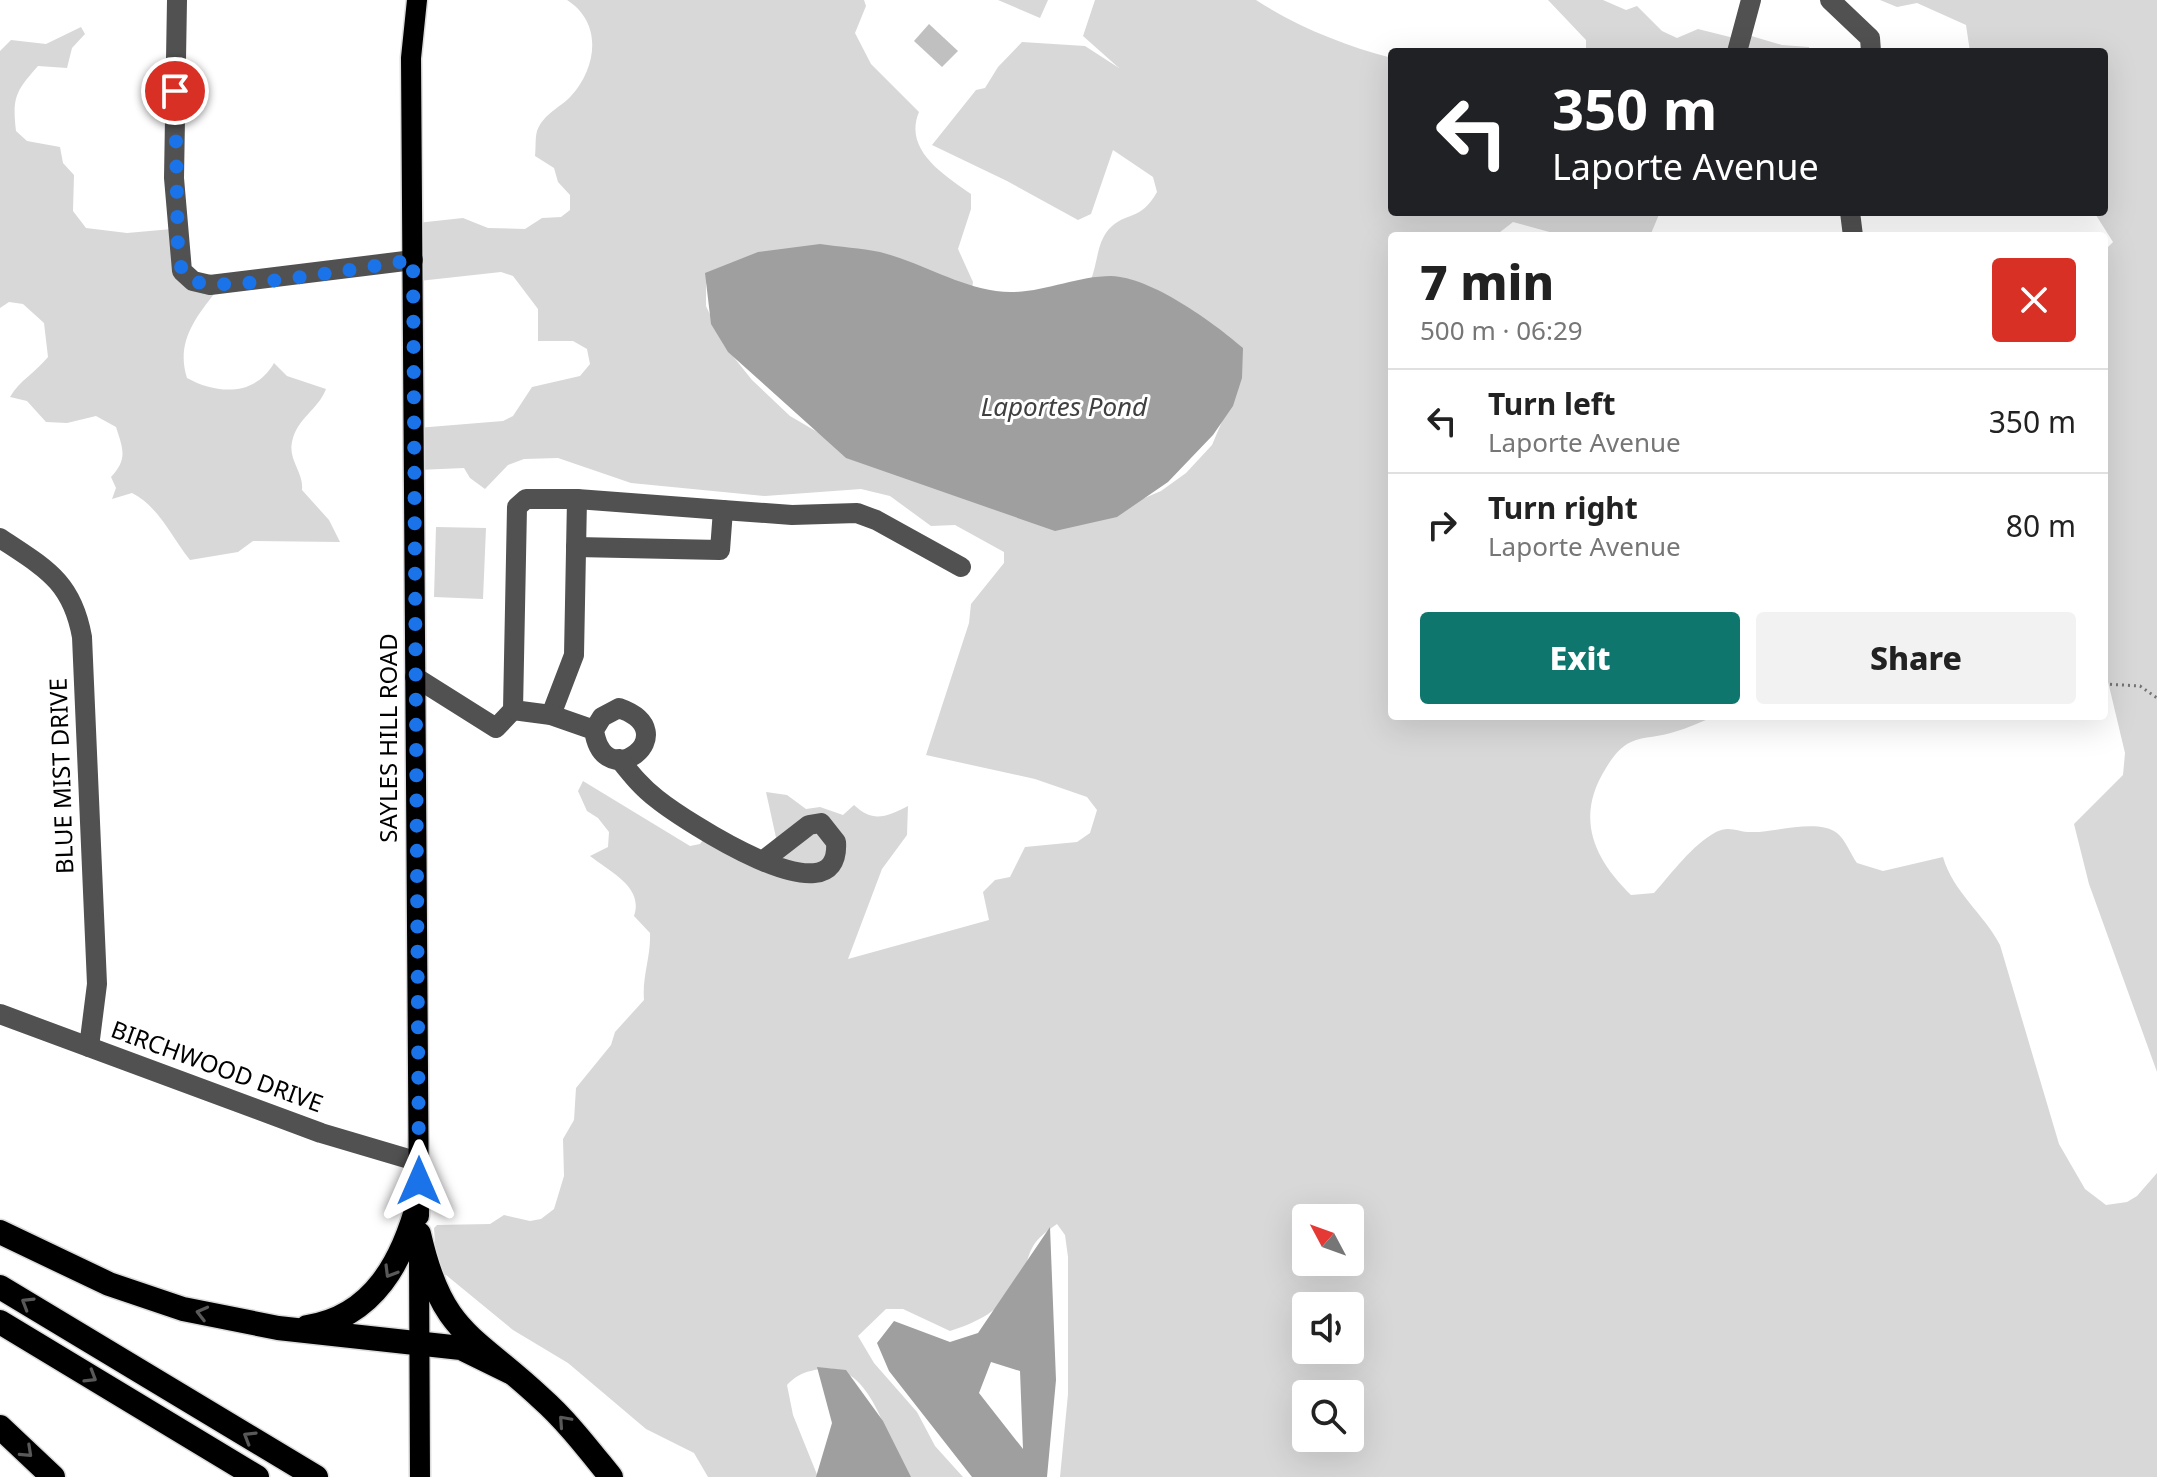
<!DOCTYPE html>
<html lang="en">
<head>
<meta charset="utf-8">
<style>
	:root { --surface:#fff; --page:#f2f2f2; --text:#222; --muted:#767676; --line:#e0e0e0; --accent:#0f766e }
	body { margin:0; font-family:"Noto Sans",sans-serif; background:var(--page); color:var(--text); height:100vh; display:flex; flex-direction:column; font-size:30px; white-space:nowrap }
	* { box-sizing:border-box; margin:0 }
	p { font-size:26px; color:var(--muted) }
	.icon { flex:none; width:44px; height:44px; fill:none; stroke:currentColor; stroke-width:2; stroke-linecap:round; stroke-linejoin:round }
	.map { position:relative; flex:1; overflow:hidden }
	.drawer { position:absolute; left:1388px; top:232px; width:720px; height:488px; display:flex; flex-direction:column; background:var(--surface); border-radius:8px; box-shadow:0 8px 32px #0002 }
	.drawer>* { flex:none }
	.guide { position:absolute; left:1388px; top:48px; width:720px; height:168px; border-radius:8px; box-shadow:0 8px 32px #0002; background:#202124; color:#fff; overflow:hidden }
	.needle { width:52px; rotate:311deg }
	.tools { position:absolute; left:1292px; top:1204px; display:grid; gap:16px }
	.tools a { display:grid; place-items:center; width:72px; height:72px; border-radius:8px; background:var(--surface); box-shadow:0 8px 32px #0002; font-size:40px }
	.pin { position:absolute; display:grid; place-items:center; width:68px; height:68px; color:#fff; margin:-34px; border:4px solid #fff; border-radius:50%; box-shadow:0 2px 8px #0007 }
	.me { position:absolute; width:88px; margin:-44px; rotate:0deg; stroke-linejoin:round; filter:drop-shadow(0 0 6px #0008) }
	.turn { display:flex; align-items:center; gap:28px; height:168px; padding:0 32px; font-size:36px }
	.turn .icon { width:104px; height:104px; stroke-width:2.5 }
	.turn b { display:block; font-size:56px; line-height:68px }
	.round { display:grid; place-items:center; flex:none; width:84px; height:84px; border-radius:8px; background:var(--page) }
	.headline { display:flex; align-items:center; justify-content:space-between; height:136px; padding:0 32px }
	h1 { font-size:48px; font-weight:800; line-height:60px }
	.primary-button { display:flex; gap:16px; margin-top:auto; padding:16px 32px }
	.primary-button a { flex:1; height:92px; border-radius:8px; background:var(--accent); color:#fff; font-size:32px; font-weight:800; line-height:92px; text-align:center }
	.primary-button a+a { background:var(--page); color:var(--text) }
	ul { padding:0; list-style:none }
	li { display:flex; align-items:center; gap:24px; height:104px; padding:0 32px; border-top:2px solid var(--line) }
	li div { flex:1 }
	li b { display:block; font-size:30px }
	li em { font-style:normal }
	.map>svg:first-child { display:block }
</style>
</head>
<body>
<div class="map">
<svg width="2157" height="1477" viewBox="0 0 2157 1477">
	<rect width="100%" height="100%" fill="#fff"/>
	<g fill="#d8d8d8" fill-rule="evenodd">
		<path d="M567 0H864L866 6 855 33 871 64 919 112C903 150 944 175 971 194V209L958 249 973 282 972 289C895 248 798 267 714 274L706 284V306L724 345 752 380 790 416 865 460 1107 514 1161 491 1186 473 1212 445 1223 419 1224 337C1186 300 1144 280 1090 282 1098 264 1096 244 1109 229 1126 211 1140 222 1157 192L1153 177 1113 150 1091 214 1078 220 1007 181 932 145 976 90 985 88 998 67 1022 42 1085 46 1119 68 1083 36 1095 0H1256C1296 26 1345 46 1392 58V212H1660L1650 236H1564L1513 222 1495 236H1392V716H1715C1701 722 1688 728 1674 732 1661 737 1644 736 1631 742 1620 747 1612 758 1606 768 1575 817 1593 858 1631 895L1654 893C1673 872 1691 846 1716 832 1729 825 1738 832 1751 832 1773 833 1817 818 1837 833 1845 839 1851 855 1857 863L1883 871 1943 857C1953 892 1984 914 2000 945L2059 1144 2085 1189 2106 1205 2127 1202 2137 1196 2157 1173V1477H1060L1068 1394V1257L1065 1235 1057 1224C1021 1248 1035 1255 1016 1285 1000 1311 978 1322 950 1331L903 1309H886L858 1336 874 1363 917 1412 935 1446 963 1477H908C885 1442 874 1361 820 1369 804 1372 798 1374 787 1385L793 1415 818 1477H708L694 1453 646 1429 568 1363 513 1330 446 1275 437 1273 434 1228 437 1225 490 1224 504 1215 530 1221 541 1219 554 1209 564 1176 563 1139 574 1120 576 1088 611 1045 615 1032 644 1000C642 976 651 957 650 933L634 916C644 887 610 872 590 856L608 847 609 832 598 818 587 811 578 791 583 781 690 846 700 844 710 831 766 855 777 842 766 792 787 795 806 809 820 807 843 815 854 805C873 823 886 817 908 806L907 835 882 869 848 959 989 920 983 892 995 880 1010 877 1025 847 1077 842 1090 833 1097 810 1087 797 1035 779 926 755 969 623 971 604 1004 563V552L955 525 931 526 890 496 861 489 765 496 631 483 558 458 524 459 508 465 485 489 470 478 464 468 418 470 417 428 503 421 513 416 532 387 580 376 590 364 587 349 573 341H538V309L513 276 501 272 419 281 417 223 463 218 488 228 525 229 542 218 561 217 570 210V195L558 182 554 168 535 156C536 148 535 138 537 131 544 113 560 108 571 96 597 67 603 23 567 0ZM1306 1218H1350V1262H1306ZM1306 1306H1350V1350H1306ZM1306 1394H1350V1438H1306Z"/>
		<path d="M998 0H1048L1040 18Z"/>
		<path d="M1548 0H1603L1626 10 1637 6 1662 31 1677 38 1698 29 1738 39 1748 35 1782 45 1809 47 1810 52H1586V40Z"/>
		<path d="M1880 0H2157V1072L2089 884 2074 824 2123 775 2125 753 2104 665V251L2113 242 2094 212H2104V52H1970L1966 25 1917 3 1897 7Z"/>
		<path d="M81 27 85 34 72 48 67 68 38 66C16 91 12 97 16 131L27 141 60 147 63 163 74 175 73 211 86 228 127 233 172 229 179 268 215 293C194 319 176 344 187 378 218 395 255 396 274 363L287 376 326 389C318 410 297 418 292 442 288 460 304 473 302 490L329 520 340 542 253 541 238 552 190 560C171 536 159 507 132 493L112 499 116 488 111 477C128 459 123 449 116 427L96 416 67 423 46 422 27 401 10 397C20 380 35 373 48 357L44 323 23 304 9 302 0 308V51L11 40 46 44Z"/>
		<path d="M436 527 486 528 483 599 434 597Z"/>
	</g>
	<g fill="#9f9f9f" fill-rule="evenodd">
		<path d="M820 244C840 247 861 248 880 252 920 262 955 285 996 291 1036 297 1072 276 1111 276 1151 277 1213 322 1243 348L1242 378 1233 406 1213 435 1168 482 1117 517 1055 531 846 458 728 352 711 324 705 273 758 252Z"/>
		<path d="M1050 1227 1056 1380 1047 1477H972L889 1371 877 1343 894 1321 950 1342 978 1333ZM991 1362 1020 1371 1023 1449 979 1393Z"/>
		<path d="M817 1367 846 1370 883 1421 911 1477H816L832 1423Z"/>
	</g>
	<path fill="#c0c0c0" d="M929 24 958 51 942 67 914 41Z"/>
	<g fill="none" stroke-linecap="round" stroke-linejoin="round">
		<g stroke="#dbdbdb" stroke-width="23">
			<g id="major">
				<path d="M417 0 411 58 419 1216"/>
				<path d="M419 1252 420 1477"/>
			</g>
		</g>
		<g stroke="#dbdbdb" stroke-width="27">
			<g id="highway">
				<path d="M0 1232 109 1284 183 1309 278 1328 461 1348 510 1372"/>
				<path d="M419 1234C442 1335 473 1334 541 1398 567 1421 589 1450 611 1477"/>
				<path d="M0 1287 316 1477"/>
				<path d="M0 1322 257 1477"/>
				<path d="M307 1327C374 1317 403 1260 419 1200"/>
				<path d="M0 1427 53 1477"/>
			</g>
		</g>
		<path stroke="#737373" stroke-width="3" stroke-dasharray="2 4" stroke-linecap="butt" d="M2104 684 2140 686 2157 698"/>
		<g stroke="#515151" stroke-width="20">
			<path d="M177 0 174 178 182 271 193 281 210 285 413 260"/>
			<path d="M1830 0 1870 38 1871 52"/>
			<path d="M1737 52 1751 0"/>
			<path d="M1850 212 1853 236"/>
			<path d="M723 510 792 515 857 513 876 520 961 567"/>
			<path d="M0 538C45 568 72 581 82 637L97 984 89 1047"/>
			<path d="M576 547 720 550 723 510 577 499"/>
			<path d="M415 677 496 728 513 710 517 507 526 499H577L574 655 551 715"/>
			<path d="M513 710 551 715 594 730 602 717 619 708C688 732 604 798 594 730"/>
			<path d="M619 759C631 774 642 788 657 799 682 819 842 925 836 842L821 823 809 825 765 859"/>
			<path d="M0 1014 321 1133 419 1162"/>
		</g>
		<use href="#major" stroke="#000" stroke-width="20"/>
		<use href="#highway" stroke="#000" stroke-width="24"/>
	</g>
	<defs><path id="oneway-chevron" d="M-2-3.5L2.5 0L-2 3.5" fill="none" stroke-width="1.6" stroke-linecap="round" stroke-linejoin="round" transform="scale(2)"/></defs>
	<g stroke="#595959">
		<use href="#oneway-chevron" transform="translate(390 1272) rotate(121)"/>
		<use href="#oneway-chevron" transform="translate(27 1303) rotate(-149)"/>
		<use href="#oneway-chevron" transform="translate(202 1313) rotate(-166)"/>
		<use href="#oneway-chevron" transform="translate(91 1377) rotate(31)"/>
		<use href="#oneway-chevron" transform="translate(564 1421) rotate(-132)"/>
		<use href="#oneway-chevron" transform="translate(249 1437) rotate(-149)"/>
		<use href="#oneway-chevron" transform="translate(27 1452) rotate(43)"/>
	</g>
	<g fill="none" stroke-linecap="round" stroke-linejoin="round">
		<path stroke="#1a73e8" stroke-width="14" stroke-dasharray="0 25.2" d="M175 91 178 253C180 264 181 273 191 280 218 295 375 265 413 260L419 1181"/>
	</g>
	<g text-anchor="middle" stroke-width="6" stroke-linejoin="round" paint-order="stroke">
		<g font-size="24" fill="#000" stroke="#fff">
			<text transform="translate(389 738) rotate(-90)" y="8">SAYLES HILL ROAD</text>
			<text transform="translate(62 776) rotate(-92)" y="8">BLUE MIST DRIVE</text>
			<text transform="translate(217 1067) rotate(20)" y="8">BIRCHWOOD DRIVE</text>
		</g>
		<g font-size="26" font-style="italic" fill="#404040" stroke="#fff">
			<text x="1064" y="416">Laportes Pond</text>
		</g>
	</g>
</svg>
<div class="tools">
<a><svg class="needle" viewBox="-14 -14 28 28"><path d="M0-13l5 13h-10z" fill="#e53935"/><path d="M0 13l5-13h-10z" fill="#767676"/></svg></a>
<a><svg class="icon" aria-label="sound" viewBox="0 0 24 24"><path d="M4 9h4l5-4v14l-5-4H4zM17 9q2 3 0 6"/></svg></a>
<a><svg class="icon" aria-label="search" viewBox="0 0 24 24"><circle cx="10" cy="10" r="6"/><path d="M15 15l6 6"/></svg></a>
</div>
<div class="pin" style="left:175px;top:91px;background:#d93025"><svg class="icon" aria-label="arrive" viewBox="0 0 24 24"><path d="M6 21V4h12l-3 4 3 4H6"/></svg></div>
<svg class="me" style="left:419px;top:1181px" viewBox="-20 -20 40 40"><path d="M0-17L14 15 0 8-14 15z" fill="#1a73e8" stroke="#fff" stroke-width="4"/></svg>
<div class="guide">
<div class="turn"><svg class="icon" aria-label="left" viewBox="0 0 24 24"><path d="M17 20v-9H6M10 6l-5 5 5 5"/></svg><div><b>350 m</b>Laporte Avenue</div></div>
</div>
<section class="drawer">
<div class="headline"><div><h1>7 min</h1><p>500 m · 06:29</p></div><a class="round" style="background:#d93025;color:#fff"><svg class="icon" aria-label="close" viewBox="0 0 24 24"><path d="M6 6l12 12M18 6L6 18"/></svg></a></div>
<ul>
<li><svg class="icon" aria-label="left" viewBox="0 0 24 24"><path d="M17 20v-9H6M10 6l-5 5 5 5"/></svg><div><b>Turn left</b><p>Laporte Avenue</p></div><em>350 m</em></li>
<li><svg class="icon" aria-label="right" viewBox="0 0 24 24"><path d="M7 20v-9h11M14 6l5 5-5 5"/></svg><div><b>Turn right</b><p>Laporte Avenue</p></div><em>80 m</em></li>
</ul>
<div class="primary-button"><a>Exit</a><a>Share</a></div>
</section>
</div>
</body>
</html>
